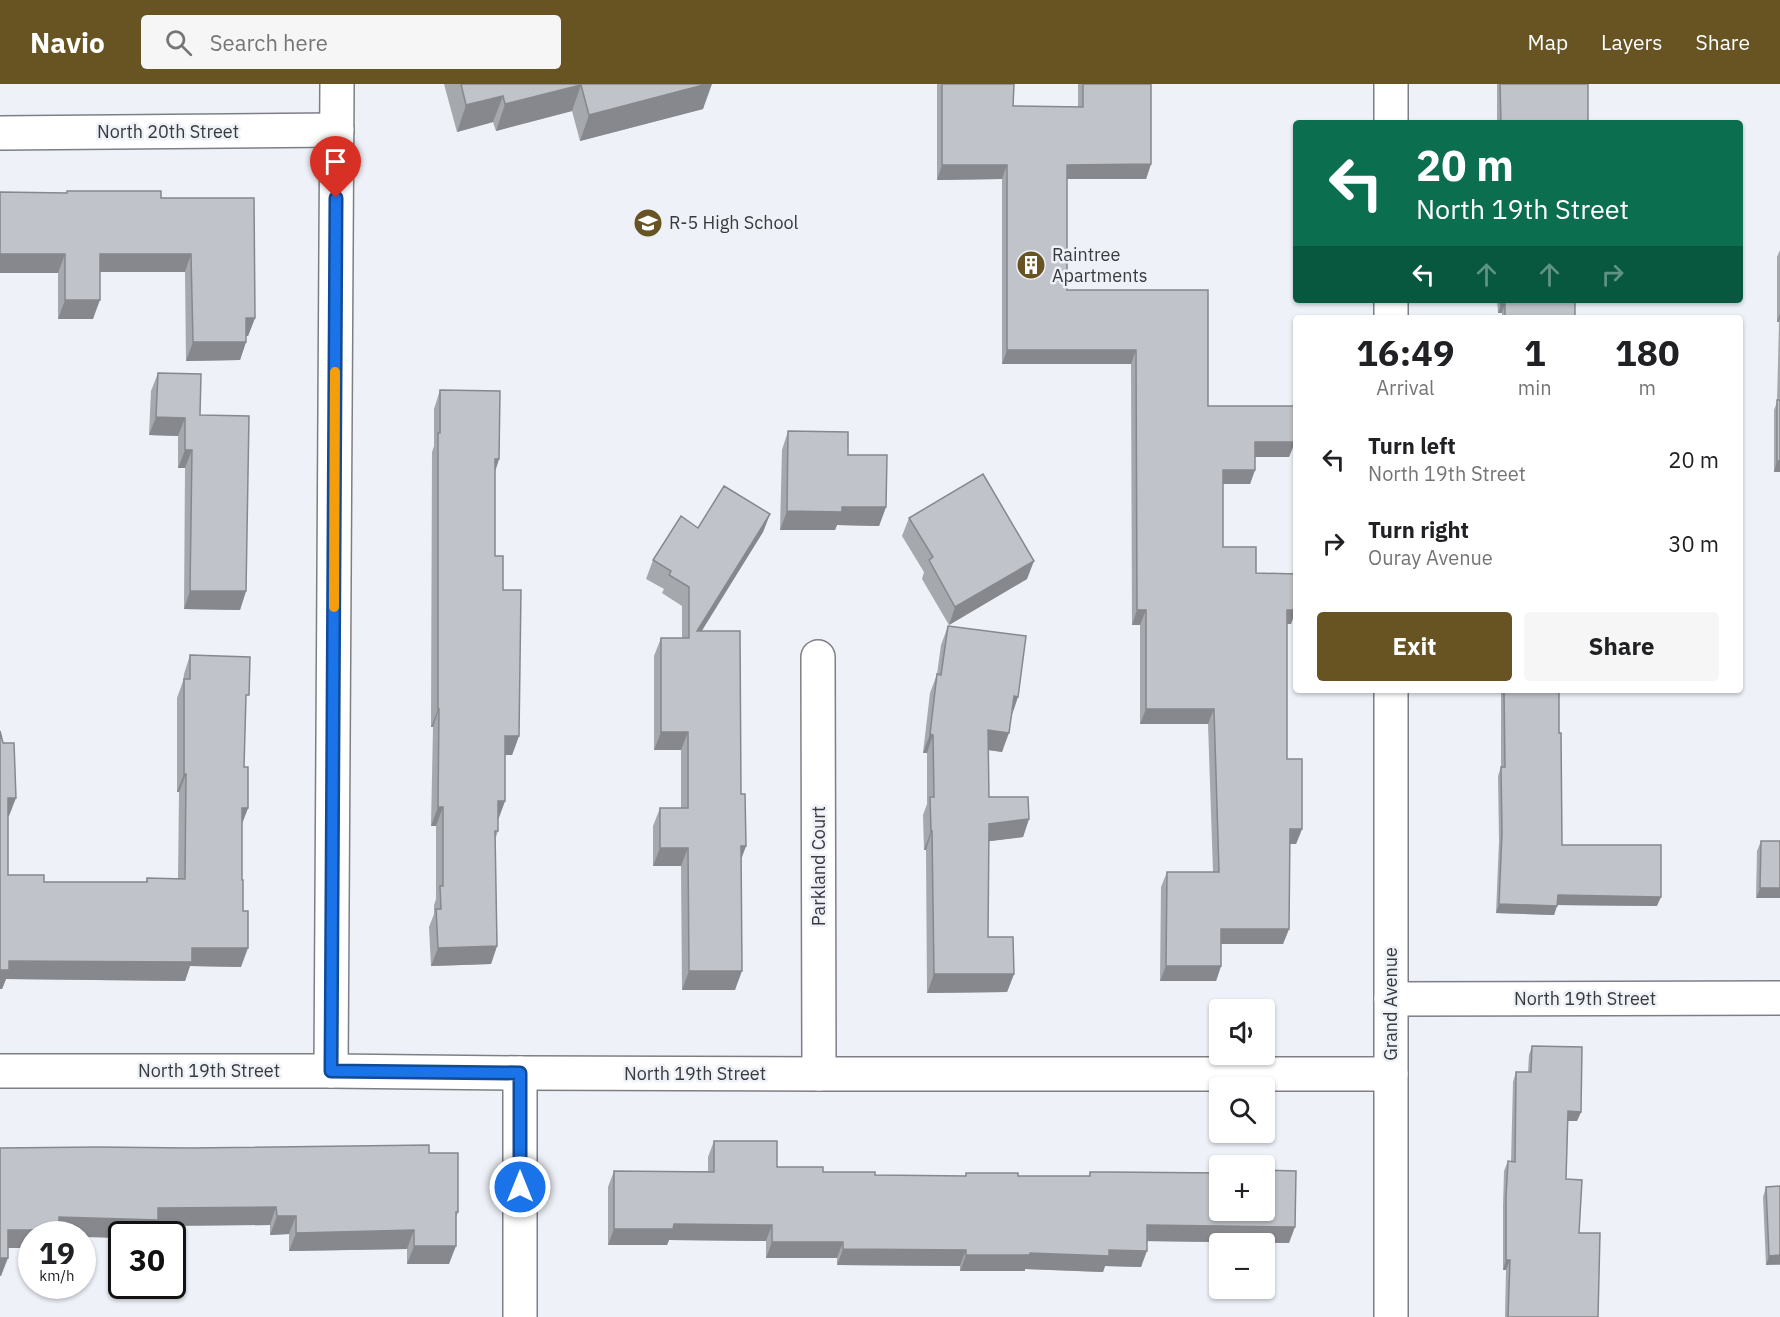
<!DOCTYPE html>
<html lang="en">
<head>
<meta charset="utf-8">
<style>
	:root { --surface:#fff; --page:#f6f6f6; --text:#202124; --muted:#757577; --accent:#675422 }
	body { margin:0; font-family:"IBM Plex Sans",sans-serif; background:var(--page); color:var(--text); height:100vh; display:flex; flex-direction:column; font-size:22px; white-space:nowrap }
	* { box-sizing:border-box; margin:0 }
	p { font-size:20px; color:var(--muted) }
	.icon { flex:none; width:33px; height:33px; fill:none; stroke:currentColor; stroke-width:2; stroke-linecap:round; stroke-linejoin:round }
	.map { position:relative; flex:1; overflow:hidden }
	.side { position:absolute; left:1293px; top:231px; width:450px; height:378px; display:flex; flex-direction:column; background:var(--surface); border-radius:6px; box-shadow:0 2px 4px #0004 }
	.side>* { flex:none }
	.guide { position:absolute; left:1293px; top:36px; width:450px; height:183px; border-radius:6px; box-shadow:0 2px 4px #0004; background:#0b6e4f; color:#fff; overflow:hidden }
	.tools { position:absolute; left:1209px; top:915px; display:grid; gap:12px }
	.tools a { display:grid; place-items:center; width:66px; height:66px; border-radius:6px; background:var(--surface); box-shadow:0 2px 4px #0004; font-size:30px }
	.speed { position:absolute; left:18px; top:1137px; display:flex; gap:12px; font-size:30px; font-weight:700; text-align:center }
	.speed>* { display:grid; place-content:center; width:78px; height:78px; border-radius:50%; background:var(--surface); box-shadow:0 2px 4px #0004; line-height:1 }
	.speed small { font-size:15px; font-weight:400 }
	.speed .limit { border:3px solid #111; border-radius:9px; background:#fff; color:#111 }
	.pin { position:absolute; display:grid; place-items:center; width:51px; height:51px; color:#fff; margin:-62px -26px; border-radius:50% 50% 50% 0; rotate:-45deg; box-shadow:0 0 6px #0007 }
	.pin .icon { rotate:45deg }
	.me { position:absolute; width:66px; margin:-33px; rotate:0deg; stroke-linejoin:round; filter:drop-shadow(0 0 4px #0008) }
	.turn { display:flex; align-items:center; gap:21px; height:126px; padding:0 24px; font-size:27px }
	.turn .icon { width:78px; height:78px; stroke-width:2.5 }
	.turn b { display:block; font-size:42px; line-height:51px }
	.lanes { display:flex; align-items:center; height:57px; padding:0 24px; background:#0003; justify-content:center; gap:30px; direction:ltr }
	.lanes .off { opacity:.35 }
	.eta { display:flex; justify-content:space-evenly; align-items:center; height:102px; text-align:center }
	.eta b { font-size:36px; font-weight:800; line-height:42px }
	.button { display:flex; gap:12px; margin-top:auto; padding:12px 24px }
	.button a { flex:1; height:69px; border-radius:6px; background:var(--accent); color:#fff; font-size:24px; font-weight:800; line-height:69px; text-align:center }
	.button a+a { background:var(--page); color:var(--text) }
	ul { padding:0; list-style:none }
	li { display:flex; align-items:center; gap:18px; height:84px; padding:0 24px }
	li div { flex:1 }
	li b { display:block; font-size:22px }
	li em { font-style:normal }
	header { display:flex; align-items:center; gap:36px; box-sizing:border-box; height:84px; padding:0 30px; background:var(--accent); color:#fff }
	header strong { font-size:28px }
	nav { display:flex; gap:33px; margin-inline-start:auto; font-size:21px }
	.search { width:420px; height:54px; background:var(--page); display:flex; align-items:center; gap:15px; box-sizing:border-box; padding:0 21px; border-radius:6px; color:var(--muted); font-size:22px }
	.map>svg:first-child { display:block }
</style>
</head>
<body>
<header>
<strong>Navio</strong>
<div class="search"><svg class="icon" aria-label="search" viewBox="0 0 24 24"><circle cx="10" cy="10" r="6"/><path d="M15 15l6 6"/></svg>Search here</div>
<nav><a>Map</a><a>Layers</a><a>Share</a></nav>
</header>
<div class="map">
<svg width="1780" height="1233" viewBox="0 0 1780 1233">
	<rect width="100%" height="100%" fill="#eef1f8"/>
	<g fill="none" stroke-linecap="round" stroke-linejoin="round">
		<g stroke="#7d7f85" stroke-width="36">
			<g id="minor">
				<path d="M1391 0V39"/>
				<path d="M0 49 337 46"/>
				<path d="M1391 216V234"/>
				<path d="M818 573 819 990"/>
				<path d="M1391 606V1233"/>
				<path d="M1391 915 1780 914"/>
				<path d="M0 987H331L520 989 819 990H1391"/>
				<path d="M331 987 337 0"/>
				<path d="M520 989V1233"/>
			</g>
		</g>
		<use href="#minor" stroke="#fff" stroke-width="33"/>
	</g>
	<g fill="#a5a8ad">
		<path d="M444 0H707L703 25 580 57 572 27 496 47 493 38 457 48Z"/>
		<path d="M937 0H1014L1013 22 1078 23V0H1151V80L1146 95H1067V206L1208 322 1295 358 1289 373H1255V386L1250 400H1223V463L1256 489 1291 540H1287V675L1302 745 1296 760H1290L1289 845 1283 860H1221V882L1216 897H1160L1161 803 1167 788H1213L1208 640H1140V541H1132L1131 280H1002V95L937 96Z"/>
		<rect x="1497" y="0" width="91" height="39"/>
		<path d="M161 114 255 234 248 252H246V258L240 276 186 277 185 188H100L93 235H58V189H0Z"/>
		<path d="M1780 166V388H1774V326L1777 318 1779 238H1777V173Z"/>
		<path d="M1497 216H1575V234H1502V229H1498Z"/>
		<path d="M158 289 200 331 246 507 240 526 184 525 185 384H178V352L149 351 151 307Z"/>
		<path d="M440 306 499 375 495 387V472L503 506 519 652 512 671H505V717L498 736V747L495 756 497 862 491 880 431 882 429 843 434 830V821L436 815V742H431L433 643H431L432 368 434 362V325Z"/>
		<path d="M788 347 848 371 886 423 879 442 837 441 835 446H780L782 366Z"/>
		<path d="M770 430 763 448 701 547 741 710 746 762 741 776 735 906H682L681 782H653V742L660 724H681V666H654V572L661 554H682V522L662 509 664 505 646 495 653 476 698 444Z"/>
		<path d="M909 434 1027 495 949 541 922 495 924 488 902 452Z"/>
		<path d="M948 542 1012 631 1002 668 988 666 989 713 1029 735 1023 753 989 757 988 853 1014 890 1007 908 927 909 926 766H924L923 731 927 720V669H923L930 609 937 590 941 561Z"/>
		<path d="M190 571 246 620 244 683 248 724 242 740 241 883 190 882 185 897 6 895 2 905H0V647L9 732H8V791L44 798H146L147 794 178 795 179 708H177V614L183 597 184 590Z"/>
		<path d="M1501 606H1559V649L1562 761 1657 822 1557 821 1554 831 1496 829 1499 757 1498 692 1501 683Z"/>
		<path d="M1761 757H1780L1756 814 1757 767Z"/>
		<path d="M1532 962 1581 1028 1577 1037H1568L1566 1095 1579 1149 1598 1233H1505L1506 1186H1503V1122L1504 1087 1508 1077 1511 1078 1513 998 1516 988H1528L1529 971Z"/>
		<path d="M714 1057 777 1083 823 1088 875 1091 965 1092 966 1089 1018 1092H1089L1090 1088 1289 1159 1147 1157 1141 1183 1105 1182 1103 1188 1025 1185V1187H960V1182L837 1181V1174H766V1157L669 1156 667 1161H608V1103L614 1087H708V1073Z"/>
		<path d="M0 1064 429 1069 458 1128 456 1134 449 1180H407V1165L289 1167V1150L270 1151V1141L156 1142 153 1150H122V1154L32 1150V1164H8L1 1192Z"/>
		<path d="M1780 1102V1187V1181H1766L1763 1113 1766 1103Z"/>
	</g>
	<g fill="#86888d">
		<path d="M707 0H712L703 25 580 57 589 31Z"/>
		<path d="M581 1 572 27 496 47 505 20Z"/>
		<path d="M503 12 493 38 457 48 466 21Z"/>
		<path d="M1151 80 1146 95H1061L1067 81Z"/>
		<path d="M942 81H1007L1002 95 937 96Z"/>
		<path d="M0 170H65L58 189H0Z"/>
		<path d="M100 170H191L185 188H93Z"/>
		<path d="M65 216H100L93 235H58Z"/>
		<path d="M1501 220H1505L1502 229H1498Z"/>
		<path d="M1780 229V234L1779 238H1777Z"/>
		<path d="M246 234H255L248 252H240Z"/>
		<path d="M193 258H246L240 276 186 277Z"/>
		<path d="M1007 266H1136L1131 280H1002Z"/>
		<path d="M156 333 185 334 178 352 149 351Z"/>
		<path d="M1255 358H1295L1289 373H1250Z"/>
		<path d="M185 366H192L185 384H178Z"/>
		<path d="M495 375H499L493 394Z"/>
		<path d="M1777 377H1780V388H1774Z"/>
		<path d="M1223 386H1255L1250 400H1218Z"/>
		<path d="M842 423H886L879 442 837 441 835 446H780L787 427Z"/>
		<path d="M770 430 763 448 690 566 697 547Z"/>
		<path d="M1034 477 1027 495 949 541 955 523Z"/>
		<path d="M190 507H246L240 526 184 525Z"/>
		<path d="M1137 526H1146L1140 541H1132Z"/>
		<path d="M1287 526H1296L1291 540H1281Z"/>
		<path d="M1014 612 1018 613 1012 631Z"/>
		<path d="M438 625H439L433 643H431Z"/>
		<path d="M1146 625H1214L1208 640H1140Z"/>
		<path d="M988 646 1009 649 1002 668 981 665Z"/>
		<path d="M661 648H688L681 666H654Z"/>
		<path d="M930 650 933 651 927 669H923Z"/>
		<path d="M505 652H519L512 671H498Z"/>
		<path d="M184 690H186L179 708H177Z"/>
		<path d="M8 714H16L9 732H1Z"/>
		<path d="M498 717H505L498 736H491Z"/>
		<path d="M438 723H443L436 742H431Z"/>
		<path d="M242 724H248L241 742Z"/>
		<path d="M1029 735 1023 753 983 758 989 740Z"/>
		<path d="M1290 745H1302L1296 760H1285Z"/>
		<path d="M931 747H932L926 766H924Z"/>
		<path d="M741 762H746L739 780Z"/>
		<path d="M660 764H688L681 782H653Z"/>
		<path d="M1760 804H1780V814H1756Z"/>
		<path d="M1558 811 1661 813 1657 822 1554 821Z"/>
		<path d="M1499 820 1557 822 1554 831 1496 829Z"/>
		<path d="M1221 845H1289L1283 860H1216Z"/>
		<path d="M497 862 491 880 431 882 438 864Z"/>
		<path d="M192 864H248L241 883 190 882 185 897 6 895 2 905H0V886L9 877Z"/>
		<path d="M1166 882H1221L1216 897H1160Z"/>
		<path d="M689 887H742L735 906H682Z"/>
		<path d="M934 890H1014L1007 908 927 909Z"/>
		<path d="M1568 1027 1581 1028 1577 1037H1565Z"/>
		<path d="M276 1123 270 1141 156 1142 153 1150H122V1154L82 1153V1150H32V1164H1L8 1146 59 1133 158 1124Z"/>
		<path d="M277 1132H296L289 1150 270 1151Z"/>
		<path d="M674 1140 772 1141 766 1157 669 1156 667 1161H608L614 1145Z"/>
		<path d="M1147 1141 1295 1143 1289 1159 1141 1157Z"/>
		<path d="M414 1146 407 1165 289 1167 296 1149Z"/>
		<path d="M772 1158H843L837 1174H766Z"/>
		<path d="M414 1162H456L449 1180H407Z"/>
		<path d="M843 1165 966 1166 960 1182 837 1181Z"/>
		<path d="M1109 1166 1147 1167 1141 1183 1105 1182 1103 1188 1025 1185V1187H960L966 1171Z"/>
		<path d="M1780 1171V1180L1766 1181 1769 1172Z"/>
		<path d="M0 1174H8L1 1192H0Z"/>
		<path d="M1506 1176H1510L1506 1186H1503Z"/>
	</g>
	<g fill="#c0c3c9" stroke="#86888d" stroke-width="1.5">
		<path d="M461 0H707L589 31 581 1 505 20 503 12 466 21Z"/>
		<path d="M942 0H1014L1013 22 1083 23V0H1151V80L1067 81V206H1208V322H1295V358H1255V386H1223V463H1256V489L1296 490V526H1287V675H1302V745H1290L1289 845H1221V882H1166L1167 788H1219L1214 625H1146V526H1137L1136 266H1007V81H942Z"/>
		<path d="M1500 0H1588V39H1501Z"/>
		<path d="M67 107H161V114H254L255 234H246V258H193L191 170H100V216H65V170H0V108L67 109Z"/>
		<path d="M1501 216H1575V234H1505V220H1501Z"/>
		<path d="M158 289 201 290 200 331 249 332 246 507H190L192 366H185V334L156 333Z"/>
		<path d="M440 306 500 307 499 375H495V472H503V506H521L519 652H505V717H498V747H495L497 862 438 864 436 825H441L440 802H443V723H438L439 625H438V349H440Z"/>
		<rect x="1777" y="316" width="3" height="61"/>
		<path d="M788 347 848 348V371H887L886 423H842V428L787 427Z"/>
		<path d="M983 390 1034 477 955 523 929 476 933 473 909 434Z"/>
		<path d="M724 402 770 430 697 547H740L741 710H745L746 762H741L742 887H689L688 764H660V724H688V648H661V554H689V503L669 491 671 487 653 476 681 432 698 444Z"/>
		<path d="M948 542 1026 552 1018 613 1014 612 1009 649 988 646 989 713H1028L1029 735 989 740 988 853H1013L1014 890H934L932 747H931L930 713H934L933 651 930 650 937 590 941 591Z"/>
		<path d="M190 571 250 573 249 611H246L244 683H248V724H242V796H243V827H248V864H192V878L9 877V886H0V647L3 659H14L16 714H8V791H44V798H147V794L185 795 186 690H184V595H190Z"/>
		<path d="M1504 606H1559V649H1561L1562 761H1661V813L1558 811 1557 822 1499 820 1502 748 1501 683H1505Z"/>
		<path d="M1761 757H1780V804H1760Z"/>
		<path d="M1532 962 1582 963 1581 1028 1568 1027 1566 1095 1582 1096 1579 1149H1600L1598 1233H1508L1510 1176H1506V1113L1508 1077 1515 1078 1516 988H1531Z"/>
		<path d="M714 1057H777V1083H823V1088H875V1091L966 1092V1089H1018V1092H1090V1088H1111L1220 1089V1126H1264V1086L1296 1087 1295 1143 1147 1141V1167L1109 1166V1172L1030 1169V1171H966V1166L843 1165V1158H772V1141L674 1140 673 1145H614V1087L714 1088Z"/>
		<path d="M429 1061V1069H458V1128H456V1162H414V1146L296 1149V1132H277L276 1123 158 1124V1136L59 1133V1146H8V1174H0V1064L98 1063 189 1064Z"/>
		<path d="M1780 1102V1171L1769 1172 1766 1103Z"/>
	</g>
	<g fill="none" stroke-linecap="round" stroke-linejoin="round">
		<g stroke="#114b97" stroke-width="15">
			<path id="route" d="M336 114 331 987 520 989V1103"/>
		</g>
		<use href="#route" stroke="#1a73e8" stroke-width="10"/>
		<path stroke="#f59e0b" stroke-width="10" d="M334 523 335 288"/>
	</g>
	<defs>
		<g id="school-disc" transform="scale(1.5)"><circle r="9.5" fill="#675422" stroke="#eef1f8"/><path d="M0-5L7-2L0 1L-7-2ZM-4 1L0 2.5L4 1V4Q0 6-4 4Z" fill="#fff"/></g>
		<g id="building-disc" transform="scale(1.5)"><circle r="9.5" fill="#675422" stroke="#eef1f8"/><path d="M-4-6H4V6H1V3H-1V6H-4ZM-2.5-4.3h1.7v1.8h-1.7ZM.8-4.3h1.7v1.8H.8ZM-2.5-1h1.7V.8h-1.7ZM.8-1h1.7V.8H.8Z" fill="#fff"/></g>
	</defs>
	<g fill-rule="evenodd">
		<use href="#school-disc" x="648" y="139"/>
		<use href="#building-disc" x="1031" y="181"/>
	</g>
	<g text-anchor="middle" stroke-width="5" stroke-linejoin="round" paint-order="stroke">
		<g font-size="18" fill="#393a3d" stroke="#eef1f8">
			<text x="168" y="54">North 20th Street</text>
			<text transform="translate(819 782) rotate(-90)" y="6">Parkland Court</text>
			<text x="1585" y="921">North 19th Street</text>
			<text transform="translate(1391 920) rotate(-90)" y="6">Grand Avenue</text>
			<text x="209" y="993">North 19th Street</text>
			<text x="695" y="996">North 19th Street</text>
		</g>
		<g font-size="18" fill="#393a3d" stroke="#eef1f8" text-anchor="start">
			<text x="669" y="145">R-5 High School</text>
			<text x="1052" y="177">Raintree<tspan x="1052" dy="21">Apartments</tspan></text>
		</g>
	</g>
</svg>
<div class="tools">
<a><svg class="icon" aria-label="sound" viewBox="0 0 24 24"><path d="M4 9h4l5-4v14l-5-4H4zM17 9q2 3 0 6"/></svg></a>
<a><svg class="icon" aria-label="search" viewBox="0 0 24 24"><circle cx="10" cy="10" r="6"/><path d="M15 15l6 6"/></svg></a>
<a>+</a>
<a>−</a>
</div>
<div class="speed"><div>19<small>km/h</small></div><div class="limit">30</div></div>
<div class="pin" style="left:336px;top:114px;background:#d93025"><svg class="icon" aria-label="arrive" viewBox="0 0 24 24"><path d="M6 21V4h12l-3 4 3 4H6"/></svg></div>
<svg class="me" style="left:520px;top:1103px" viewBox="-20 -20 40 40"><circle r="17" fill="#1a73e8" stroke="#fff" stroke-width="3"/><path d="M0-11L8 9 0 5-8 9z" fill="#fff"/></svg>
<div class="guide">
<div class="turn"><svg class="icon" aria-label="left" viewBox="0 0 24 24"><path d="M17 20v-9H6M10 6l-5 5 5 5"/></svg><div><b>20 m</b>North 19th Street</div></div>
<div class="lanes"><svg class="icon" aria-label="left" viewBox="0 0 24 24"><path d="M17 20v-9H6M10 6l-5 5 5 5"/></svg><svg class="icon off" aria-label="ahead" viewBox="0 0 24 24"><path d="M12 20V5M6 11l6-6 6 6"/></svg><svg class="icon off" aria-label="ahead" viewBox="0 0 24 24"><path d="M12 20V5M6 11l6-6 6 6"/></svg><svg class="icon off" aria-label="right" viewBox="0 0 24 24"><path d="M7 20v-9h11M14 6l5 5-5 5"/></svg></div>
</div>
<section class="side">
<div class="eta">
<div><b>16:49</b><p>Arrival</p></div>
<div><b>1</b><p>min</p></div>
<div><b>180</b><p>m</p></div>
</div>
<ul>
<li><svg class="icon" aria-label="left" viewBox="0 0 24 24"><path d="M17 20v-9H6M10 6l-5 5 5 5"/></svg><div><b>Turn left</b><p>North 19th Street</p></div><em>20 m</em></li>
<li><svg class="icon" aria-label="right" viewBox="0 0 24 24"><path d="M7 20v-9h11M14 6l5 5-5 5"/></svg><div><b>Turn right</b><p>Ouray Avenue</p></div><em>30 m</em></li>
</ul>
<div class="button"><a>Exit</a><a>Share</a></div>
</section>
</div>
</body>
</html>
